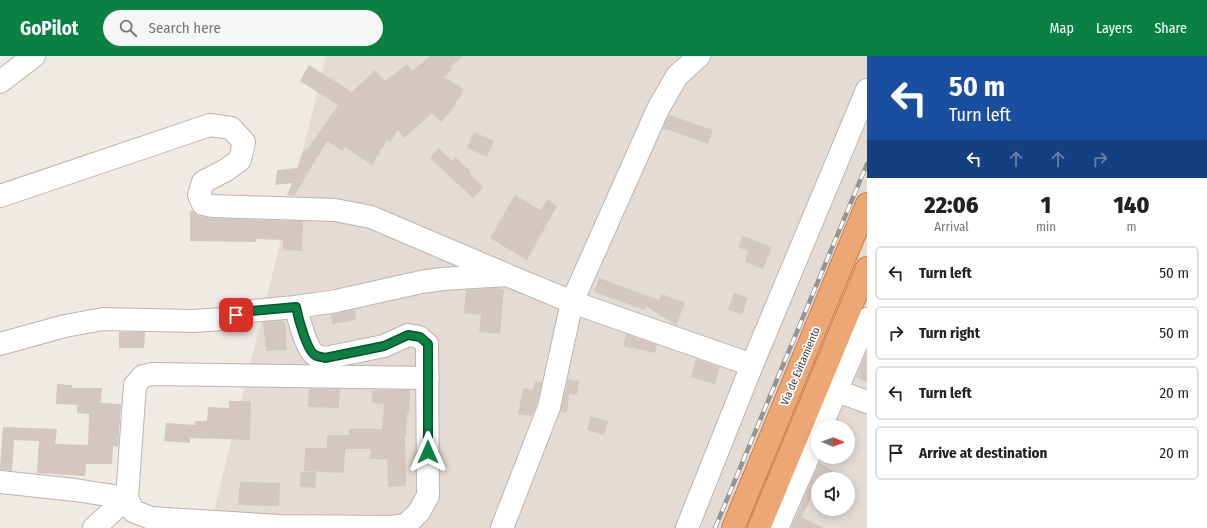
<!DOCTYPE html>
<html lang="en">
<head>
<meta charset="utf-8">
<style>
	:root { --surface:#fff; --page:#f6f6f6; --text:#222; --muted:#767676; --line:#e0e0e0; --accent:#0b8043 }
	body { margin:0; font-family:"Fira Sans Condensed",sans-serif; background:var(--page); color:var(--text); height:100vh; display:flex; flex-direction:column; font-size:15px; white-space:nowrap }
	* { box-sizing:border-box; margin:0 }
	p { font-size:13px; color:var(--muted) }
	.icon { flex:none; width:22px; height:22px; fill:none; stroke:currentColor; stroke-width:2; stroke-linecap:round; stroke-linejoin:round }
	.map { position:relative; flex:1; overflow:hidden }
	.details { display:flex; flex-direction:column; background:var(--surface); width:340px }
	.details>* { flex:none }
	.banner { background:#1a4fa0; color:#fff; overflow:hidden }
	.needle { width:26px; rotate:91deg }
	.fabs { position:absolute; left:811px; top:364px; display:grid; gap:8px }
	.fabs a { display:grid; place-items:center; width:44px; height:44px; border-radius:50%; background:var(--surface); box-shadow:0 2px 10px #0003; font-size:20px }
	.pin { position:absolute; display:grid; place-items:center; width:34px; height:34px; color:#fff; margin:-17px; border-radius:8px; box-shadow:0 2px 6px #0006 }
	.me { position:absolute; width:44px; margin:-22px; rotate:0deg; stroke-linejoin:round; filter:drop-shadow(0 0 3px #0008) }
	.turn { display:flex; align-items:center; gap:14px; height:84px; padding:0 16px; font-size:18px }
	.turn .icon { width:52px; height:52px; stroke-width:2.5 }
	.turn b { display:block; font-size:28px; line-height:34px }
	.lanes { display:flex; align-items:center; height:38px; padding:0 16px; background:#0003; justify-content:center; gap:20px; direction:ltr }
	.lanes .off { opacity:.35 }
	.eta { display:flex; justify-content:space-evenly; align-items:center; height:68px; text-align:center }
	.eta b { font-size:24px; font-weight:800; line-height:28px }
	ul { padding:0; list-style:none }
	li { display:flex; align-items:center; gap:12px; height:54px; margin:0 8px 6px; padding:0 8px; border:2px solid var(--line); border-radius:6px }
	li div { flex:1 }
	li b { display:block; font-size:15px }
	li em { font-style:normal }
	header { display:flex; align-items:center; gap:24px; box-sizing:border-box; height:56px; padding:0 20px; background:var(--accent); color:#fff }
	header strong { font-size:19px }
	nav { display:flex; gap:22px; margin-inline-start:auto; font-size:14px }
	.search { width:280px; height:36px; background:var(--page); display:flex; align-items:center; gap:10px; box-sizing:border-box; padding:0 14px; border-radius:22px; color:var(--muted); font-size:15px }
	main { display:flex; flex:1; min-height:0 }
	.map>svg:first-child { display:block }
</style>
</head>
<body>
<header>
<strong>GoPilot</strong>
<div class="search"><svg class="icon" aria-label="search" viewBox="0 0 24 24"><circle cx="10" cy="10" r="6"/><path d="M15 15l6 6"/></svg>Search here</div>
<nav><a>Map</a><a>Layers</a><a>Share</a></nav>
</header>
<main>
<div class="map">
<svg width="867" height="472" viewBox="0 0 867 472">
	<rect width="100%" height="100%" fill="#f0eae5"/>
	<path fill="#e4dbd4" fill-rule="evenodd" d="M326 0H867V472H210ZM818 371H848V401H818ZM818 423H848V453H818Z"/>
	<g fill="#d3c7bf">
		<path d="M430 0H463L450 11 452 14 444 21 464 33 451 55 441 66 432 57 404 82 398 74 390 86 387 84 372 109 345 91 342 95 327 85 294 140 287 139 292 127 275 129 277 114 297 112 304 93 307 94 338 49 300 25 309 9 352 36 375 14 385 25 407 8 412 15Z"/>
		<path d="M669 59 713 74 708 88 663 72Z"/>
		<path d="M474 76 494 85 487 101 467 92Z"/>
		<path d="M439 92 452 105 455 101 471 116 470 118 483 131 473 142 430 102Z"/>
		<path d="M515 139 540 154 548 143 557 150 527 204 490 182Z"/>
		<path d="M190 155H193L200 160 212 162 303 165 302 195 283 194V184L256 183V186L190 185Z"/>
		<path d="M743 180 772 191 763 213 745 205 748 195 738 191Z"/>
		<path d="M599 222 659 244 662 238 685 247 676 269 646 250 645 254 594 236Z"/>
		<path d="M497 232 504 233 500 278 479 276 481 259 464 257 466 234Z"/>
		<path d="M734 237 748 242 742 259 728 253Z"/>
		<path d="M355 254 356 264 332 268 331 258Z"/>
		<path d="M285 265 287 294 266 295 263 266Z"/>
		<path d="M119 276H145L144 292H119Z"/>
		<path d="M626 278 657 289 655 297 623 290Z"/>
		<path d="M867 295V326L856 321Z"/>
		<path d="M696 303 720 311 715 328 691 321Z"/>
		<path d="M568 323 579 325 577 339 569 338 567 357 560 356Z"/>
		<path d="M535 325 542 327 537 347 532 360 518 358 523 332 533 334Z"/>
		<path d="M57 328 72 329V332H102L101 347 121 348 118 391 113 390 112 408H86L85 420 37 417 39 385 14 384 12 415 0 414 3 371 55 373 57 374 55 388 88 389 89 358 77 357V349L56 348Z"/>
		<path d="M309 333H340L339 352 308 351Z"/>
		<path d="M372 334H410L409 358H407L406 380H405L406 430 388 431 387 403H370L371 393H345L344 417 304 415 305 392H327V379H349V373H382L384 348 372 347Z"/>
		<path d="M229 345H251L250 384 190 382V387L164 385 166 367 195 369V365H207L208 351 229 352Z"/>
		<path d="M591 360 608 365 604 379 587 374Z"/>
		<path d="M819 407 847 423H818V430L801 461 824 472H791Z"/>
		<path d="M301 416H316L315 432 300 431Z"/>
		<path d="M240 426 280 427 279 450 238 449Z"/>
	</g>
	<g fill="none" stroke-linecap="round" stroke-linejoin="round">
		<g stroke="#bdb3ac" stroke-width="24">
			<g id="minor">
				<path d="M0 26 34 0"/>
				<path d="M0 140 210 69 231 72 244 86 240 104 226 114 203 126 199 139 203 148 213 150 335 154 371 161 507 219 572 246 752 309"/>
				<path d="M0 288 65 270 103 263 193 265 222 263 251 255 296 251"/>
				<path d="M837 335 867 346"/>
				<path d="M821 371 867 263"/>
				<path d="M0 426 75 434 127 442 133 455 151 462 279 470 390 471 406 469 419 456 428 440 427 288 419 281 408 279 384 290 325 302C322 301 318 301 315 299 307 295 298 261 296 251L336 245 421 226 442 223 507 219"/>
				<path d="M94 472 127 442 135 329 143 320 152 318 428 322"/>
				<path d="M502 472 549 351 572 246 658 53 677 20 699 0"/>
				<path d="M687 472 752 309 867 34"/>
				<path d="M777 472 818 379"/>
			</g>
		</g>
		<g stroke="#c97947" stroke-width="24">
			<g id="highway">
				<path d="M733 472 867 148"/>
				<path d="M759 472 867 212"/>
			</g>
		</g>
		<use href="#minor" stroke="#fff" stroke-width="22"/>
		<use href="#highway" stroke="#eca775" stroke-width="22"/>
		<g stroke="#949494" stroke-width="4.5">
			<path id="rail" d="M715 472 867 108"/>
		</g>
		<use href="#rail" stroke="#fff" stroke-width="3" stroke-dasharray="9" stroke-linecap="butt"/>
	</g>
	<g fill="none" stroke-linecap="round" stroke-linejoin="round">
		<g stroke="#07532c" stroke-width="10">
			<path id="route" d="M236 259 251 255 296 251C298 261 307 295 315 299 318 301 322 301 325 302L384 290 408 279 420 281 428 288V396"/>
		</g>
		<use href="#route" stroke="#0b8043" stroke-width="7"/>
	</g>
	<g text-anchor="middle" stroke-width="3.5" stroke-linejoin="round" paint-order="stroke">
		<g font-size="11" fill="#423a36" stroke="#fff">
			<text transform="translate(800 310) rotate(-67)" y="4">Vía de Evitamiento</text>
		</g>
	</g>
</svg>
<div class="fabs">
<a><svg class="needle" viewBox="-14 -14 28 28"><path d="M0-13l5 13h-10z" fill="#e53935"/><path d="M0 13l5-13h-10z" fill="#767676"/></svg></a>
<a><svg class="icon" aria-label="sound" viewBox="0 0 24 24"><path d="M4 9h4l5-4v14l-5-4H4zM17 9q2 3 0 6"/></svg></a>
</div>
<div class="pin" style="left:236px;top:259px;background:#d93025"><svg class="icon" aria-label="arrive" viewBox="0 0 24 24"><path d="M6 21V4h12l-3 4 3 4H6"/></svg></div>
<svg class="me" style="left:428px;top:396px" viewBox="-20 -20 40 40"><path d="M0-17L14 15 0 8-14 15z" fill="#0b8043" stroke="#fff" stroke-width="4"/></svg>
</div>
<section class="details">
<div class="banner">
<div class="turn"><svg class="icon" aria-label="left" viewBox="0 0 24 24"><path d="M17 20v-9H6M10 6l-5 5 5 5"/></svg><div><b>50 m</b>Turn left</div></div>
<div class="lanes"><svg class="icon" aria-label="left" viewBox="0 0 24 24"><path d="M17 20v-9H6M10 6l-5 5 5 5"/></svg><svg class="icon off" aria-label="ahead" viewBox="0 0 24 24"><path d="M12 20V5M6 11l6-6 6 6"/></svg><svg class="icon off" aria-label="ahead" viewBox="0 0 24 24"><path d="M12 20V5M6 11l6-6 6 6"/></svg><svg class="icon off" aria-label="right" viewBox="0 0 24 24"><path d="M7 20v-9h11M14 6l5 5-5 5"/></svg></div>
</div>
<div class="eta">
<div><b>22:06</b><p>Arrival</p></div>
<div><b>1</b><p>min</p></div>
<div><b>140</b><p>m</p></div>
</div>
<ul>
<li><svg class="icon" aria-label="left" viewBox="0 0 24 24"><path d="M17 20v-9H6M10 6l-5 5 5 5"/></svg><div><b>Turn left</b></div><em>50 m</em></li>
<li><svg class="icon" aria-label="right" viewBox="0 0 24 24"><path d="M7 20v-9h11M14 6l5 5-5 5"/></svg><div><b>Turn right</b></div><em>50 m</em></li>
<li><svg class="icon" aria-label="left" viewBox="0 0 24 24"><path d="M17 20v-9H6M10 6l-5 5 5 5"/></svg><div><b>Turn left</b></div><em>20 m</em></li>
<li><svg class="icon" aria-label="arrive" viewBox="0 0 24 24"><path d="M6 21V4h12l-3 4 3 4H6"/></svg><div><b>Arrive at destination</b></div><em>20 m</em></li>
</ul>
</section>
</main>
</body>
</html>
